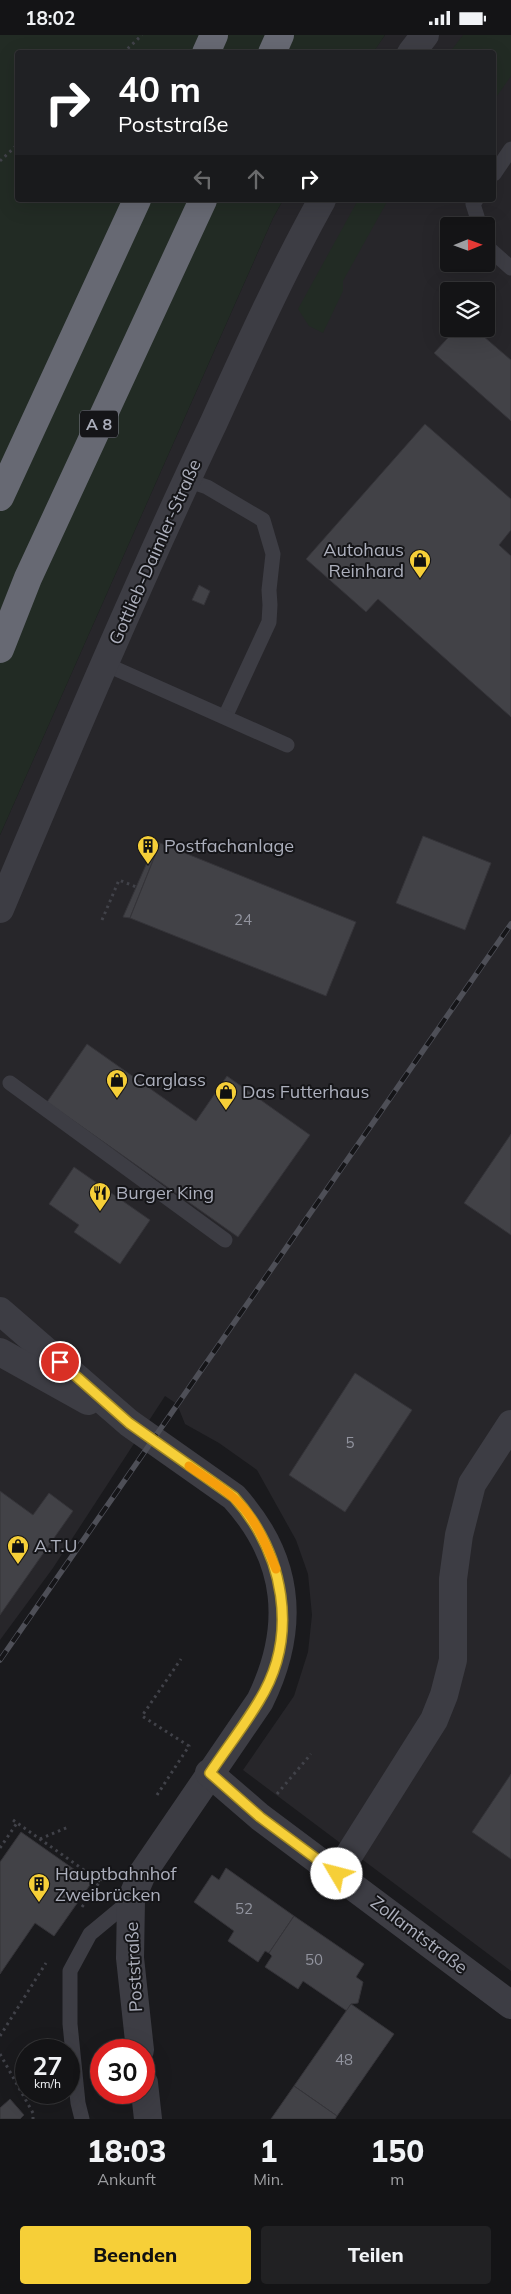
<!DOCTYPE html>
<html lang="de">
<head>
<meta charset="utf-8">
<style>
	:root { --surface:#141416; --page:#212123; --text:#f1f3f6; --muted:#9d9ea1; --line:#333335; --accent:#f6cf38 }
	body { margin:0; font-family:Mulish,sans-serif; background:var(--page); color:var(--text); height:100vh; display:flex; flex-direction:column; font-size:19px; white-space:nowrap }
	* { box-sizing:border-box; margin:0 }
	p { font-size:16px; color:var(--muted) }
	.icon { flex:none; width:28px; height:28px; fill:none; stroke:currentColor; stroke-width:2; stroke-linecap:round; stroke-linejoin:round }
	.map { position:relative; height:2084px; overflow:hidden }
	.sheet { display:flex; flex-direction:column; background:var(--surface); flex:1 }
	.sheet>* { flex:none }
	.banner { position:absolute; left:15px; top:15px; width:481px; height:152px; border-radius:5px; box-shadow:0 5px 20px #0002,0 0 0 1px var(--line); background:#202124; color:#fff; overflow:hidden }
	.needle { width:32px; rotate:89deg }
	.buttons { position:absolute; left:440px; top:182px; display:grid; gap:10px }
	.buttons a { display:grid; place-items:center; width:55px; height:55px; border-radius:5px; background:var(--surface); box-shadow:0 5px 20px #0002,0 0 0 1px var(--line); font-size:25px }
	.speed { position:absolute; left:15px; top:2004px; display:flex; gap:10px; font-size:25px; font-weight:700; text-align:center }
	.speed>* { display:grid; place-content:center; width:65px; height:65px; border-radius:50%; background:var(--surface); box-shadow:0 5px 20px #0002,0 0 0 1px var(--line); line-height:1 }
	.speed small { font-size:12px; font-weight:400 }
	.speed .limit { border:8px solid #d22; background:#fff; color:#111 }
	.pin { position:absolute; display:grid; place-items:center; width:42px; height:42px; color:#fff; margin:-21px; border:2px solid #fff; border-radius:50%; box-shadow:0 1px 5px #0007 }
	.me { position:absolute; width:55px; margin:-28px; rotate:307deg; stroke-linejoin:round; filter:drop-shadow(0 0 4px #0008) }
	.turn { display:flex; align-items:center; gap:18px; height:105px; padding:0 20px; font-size:22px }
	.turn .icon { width:65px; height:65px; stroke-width:2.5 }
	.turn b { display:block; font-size:35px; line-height:42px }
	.lanes { display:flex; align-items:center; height:48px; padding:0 20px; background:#0003; justify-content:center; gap:25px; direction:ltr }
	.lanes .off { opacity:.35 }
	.eta { display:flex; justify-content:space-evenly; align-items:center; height:85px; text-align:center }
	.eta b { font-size:30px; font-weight:800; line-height:35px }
	.action { display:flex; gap:10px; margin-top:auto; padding:10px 20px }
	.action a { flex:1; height:58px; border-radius:5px; background:var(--accent); color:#111; font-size:20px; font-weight:800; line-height:58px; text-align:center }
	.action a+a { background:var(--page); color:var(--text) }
	.status { display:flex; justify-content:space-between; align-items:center; height:35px; padding:0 25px; background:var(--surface); direction:ltr }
	.status svg { height:14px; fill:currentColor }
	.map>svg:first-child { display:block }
</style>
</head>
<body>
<div class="status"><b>18:02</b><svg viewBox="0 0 49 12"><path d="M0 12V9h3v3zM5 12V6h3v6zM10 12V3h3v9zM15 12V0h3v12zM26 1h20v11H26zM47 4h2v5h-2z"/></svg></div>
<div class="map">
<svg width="511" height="2084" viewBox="0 0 511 2084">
	<rect width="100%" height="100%" fill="#1a1a1d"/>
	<path fill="#27262a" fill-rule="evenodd" d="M385 0H511V1936L243 1735 294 1661 308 1617 312 1580 308 1539 296 1505 257 1435 219 1408 185 1389 177 1369 165 1361 53 1533 0 1605V800L273 183 283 165H494V18L373 17ZM449 191H486V229H449ZM449 256H486V294H449Z"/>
	<g fill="#222b24">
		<path d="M0 0H385L373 18H18V165H283L273 183 0 800Z"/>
		<path d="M463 0H511V41L494 65V18L450 17Z"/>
		<path d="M358 165H388L343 246V256L323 298 309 291 298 274Z"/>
	</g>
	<g fill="#424247" stroke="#353439">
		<path d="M456 294H475L511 325V386L434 318Z"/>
		<path d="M425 389 511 464V495L499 510 511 521V682L378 564 366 577 306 524Z"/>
		<path d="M199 550 210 556 204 570 192 565Z"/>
		<path d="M423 801 491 828 465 895 396 868Z"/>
		<path d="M156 807 160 808 130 883 123 882Z"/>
		<path d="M160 808 356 887 326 961 130 883Z"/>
		<path d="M87 1009 196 1086 227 1041 310 1100 238 1202 47 1067Z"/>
		<path d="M511 1099V1200L464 1168Z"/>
		<path d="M74 1132 150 1185 120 1229 74 1197 79 1190 49 1169Z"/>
		<path d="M355 1338 412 1375 345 1477 289 1440Z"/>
		<path d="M0 1456 33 1480 49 1458 73 1476 0 1580Z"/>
		<path d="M511 1739V1824L472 1797Z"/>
		<path d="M21 1797 92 1847 54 1901 35 1888 0 1939V1827Z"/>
		<path d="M226 1833 294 1881 269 1918 265 1916 258 1927 228 1906 234 1896 194 1867 212 1840 219 1845Z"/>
		<path d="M294 1881 364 1929 356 1942 363 1947 358 1968 351 1969 347 1976 303 1946 298 1954 265 1932 272 1921 269 1918Z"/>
		<path d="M351 1969 394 1999 337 2081 294 2051Z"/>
		<path d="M294 2051 337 2081 335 2084H271Z"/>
		<path d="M10 2064 24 2080 20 2084H0V2073Z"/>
	</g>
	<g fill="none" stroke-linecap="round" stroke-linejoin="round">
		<g stroke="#414249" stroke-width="3" stroke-dasharray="2.5 4" stroke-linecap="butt">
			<path d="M123 18 142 0"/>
			<path d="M0 126 18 109"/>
			<path d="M102 885 119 845 136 852"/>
			<path d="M277 1759 311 1719"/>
			<path d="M157 1760 189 1711 142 1681 181 1624"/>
			<path d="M13 1785 101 1847"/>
			<path d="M40 1804 68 1792"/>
			<path d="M0 1813 17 1788"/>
			<path d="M82 1872 110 1832"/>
			<path d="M0 2001 46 1928"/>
			<path d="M0 2019 33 2078V2084"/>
		</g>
		<g stroke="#3d3d44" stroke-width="15">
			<path d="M494 139 511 114"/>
			<path d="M476 165 473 169 480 191"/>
			<path d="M486 211 511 233"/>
			<path d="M186 445 207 452 263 485 273 519 269 555 270 570 269 587 225 682"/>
			<path d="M105 629 287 710"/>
			<path d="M10 1048 225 1205"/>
			<path d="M82 2084 78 2068 70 1989V1936L90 1899 131 1865"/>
		</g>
		<g stroke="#3d3d44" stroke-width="28">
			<path d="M411 18 425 0"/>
			<path d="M0 874C69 710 138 547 214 387 248 312 282 237 322 165"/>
			<path d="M0 1276 129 1388 234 1462C290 1524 296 1592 260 1666L142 1839 131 1865 130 1923 140 2015"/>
			<path d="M0 1317 88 1366"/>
			<path d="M209 1738 260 1782 511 1970"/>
			<path d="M337 1839 434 1685 444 1660 453 1625V1544L459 1500 472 1449 511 1389"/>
			<path d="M144 2048 148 2084"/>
		</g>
		<g stroke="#676973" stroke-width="28">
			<path d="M206 18 214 0"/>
			<path d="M272 18 280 0"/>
			<path d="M0 462 137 165"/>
			<path d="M0 614 28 543 203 165"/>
		</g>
		<g stroke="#4e4f57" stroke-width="5.5">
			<path id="rail" d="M0 1625 511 889"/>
		</g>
		<use href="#rail" stroke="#151518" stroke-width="4" stroke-dasharray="11" stroke-linecap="butt"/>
	</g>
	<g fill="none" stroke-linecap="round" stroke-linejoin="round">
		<g stroke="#a08724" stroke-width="12">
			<path id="route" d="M60 1327 129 1388 234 1462C284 1518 300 1600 259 1666 244 1691 226 1714 210 1738L260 1782 337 1839"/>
		</g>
		<use href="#route" stroke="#f6cf38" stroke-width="9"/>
		<path stroke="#f59e0b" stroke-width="9" d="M189 1431C204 1442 221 1451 234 1463 255 1482 266 1509 276 1534"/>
	</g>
	<defs>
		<g id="shop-pin" transform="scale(1.125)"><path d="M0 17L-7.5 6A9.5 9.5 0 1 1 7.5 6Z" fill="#f6cf38" stroke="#151518"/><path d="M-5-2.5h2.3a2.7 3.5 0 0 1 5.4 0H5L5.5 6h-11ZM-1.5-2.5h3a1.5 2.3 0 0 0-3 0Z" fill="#111"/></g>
		<g id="building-pin" transform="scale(1.125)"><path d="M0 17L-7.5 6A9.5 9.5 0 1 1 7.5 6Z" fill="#f6cf38" stroke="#151518"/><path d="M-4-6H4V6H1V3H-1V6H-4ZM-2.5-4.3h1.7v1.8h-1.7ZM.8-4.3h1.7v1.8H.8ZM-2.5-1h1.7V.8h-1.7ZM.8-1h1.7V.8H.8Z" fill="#111"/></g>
		<g id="restaurant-pin" transform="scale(1.125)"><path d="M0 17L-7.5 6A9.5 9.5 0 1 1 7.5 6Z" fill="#f6cf38" stroke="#151518"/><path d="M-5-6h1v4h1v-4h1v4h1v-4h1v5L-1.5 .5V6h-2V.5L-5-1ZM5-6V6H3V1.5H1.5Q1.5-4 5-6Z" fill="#111"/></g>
	</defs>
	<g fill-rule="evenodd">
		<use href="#shop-pin" x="420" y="525"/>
		<use href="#building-pin" x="148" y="811"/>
		<use href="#shop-pin" x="117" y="1045"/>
		<use href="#shop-pin" x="226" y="1057"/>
		<use href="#restaurant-pin" x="100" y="1158"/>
		<use href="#shop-pin" x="18" y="1511"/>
		<use href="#building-pin" x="39" y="1849"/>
	</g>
	<g text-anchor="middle" stroke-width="4" stroke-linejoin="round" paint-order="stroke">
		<g font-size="15" fill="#92949f">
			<text x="243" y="890">24</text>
			<text x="350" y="1413">5</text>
			<text x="244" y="1879">52</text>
			<text x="314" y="1930">50</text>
			<text x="344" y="2030">48</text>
		</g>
		<rect fill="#151518" stroke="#7f818b" stroke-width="1" x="80" y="375.5" width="38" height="27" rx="4"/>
		<g font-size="16" font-weight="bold" fill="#acafbc">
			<text x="99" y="395">A 8</text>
		</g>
		<g font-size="18" fill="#acafbc" stroke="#151518" text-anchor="start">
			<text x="404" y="521" text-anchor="end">Autohaus<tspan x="404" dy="21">Reinhard</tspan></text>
			<text x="164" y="817">Postfachanlage</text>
			<text x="133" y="1051">Carglass</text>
			<text x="242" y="1063">Das Futterhaus</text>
			<text x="116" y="1164">Burger King</text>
			<text x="34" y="1517">A.T.U</text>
			<text x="55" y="1845">Hauptbahnhof<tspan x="55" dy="21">Zweibrücken</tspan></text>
		</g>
		<g font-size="18" fill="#acafbc" stroke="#151518">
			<text transform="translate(155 517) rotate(-66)" y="6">Gottlieb-Daimler-Straße</text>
			<text transform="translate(419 1900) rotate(37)" y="6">Zollamtstraße</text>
			<text transform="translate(134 1932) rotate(-93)" y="6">Poststraße</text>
		</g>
	</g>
</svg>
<div class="buttons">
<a><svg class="needle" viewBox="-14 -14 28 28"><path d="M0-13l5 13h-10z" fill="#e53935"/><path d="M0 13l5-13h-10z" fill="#9d9ea1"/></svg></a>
<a><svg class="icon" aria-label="layers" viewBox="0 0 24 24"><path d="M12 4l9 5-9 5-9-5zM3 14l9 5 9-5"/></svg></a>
</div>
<div class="speed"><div>27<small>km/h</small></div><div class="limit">30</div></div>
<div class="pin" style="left:60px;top:1327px;background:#d93025"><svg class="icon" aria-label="arrive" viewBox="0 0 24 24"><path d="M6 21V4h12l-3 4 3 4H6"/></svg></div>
<svg class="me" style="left:337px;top:1839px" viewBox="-20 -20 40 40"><circle r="19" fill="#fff"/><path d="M0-13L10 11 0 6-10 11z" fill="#f6cf38"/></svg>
<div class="banner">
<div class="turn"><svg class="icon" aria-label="right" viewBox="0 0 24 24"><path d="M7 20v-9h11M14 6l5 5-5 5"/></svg><div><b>40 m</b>Poststraße</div></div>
<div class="lanes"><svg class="icon off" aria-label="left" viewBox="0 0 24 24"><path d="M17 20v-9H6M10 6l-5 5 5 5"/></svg><svg class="icon off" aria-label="ahead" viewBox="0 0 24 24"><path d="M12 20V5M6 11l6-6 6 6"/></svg><svg class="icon" aria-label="right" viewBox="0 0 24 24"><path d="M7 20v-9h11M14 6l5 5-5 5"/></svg></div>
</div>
</div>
<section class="sheet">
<div class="eta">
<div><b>18:03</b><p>Ankunft</p></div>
<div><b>1</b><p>Min.</p></div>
<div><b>150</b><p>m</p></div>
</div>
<div class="action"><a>Beenden</a><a>Teilen</a></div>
</section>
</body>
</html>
